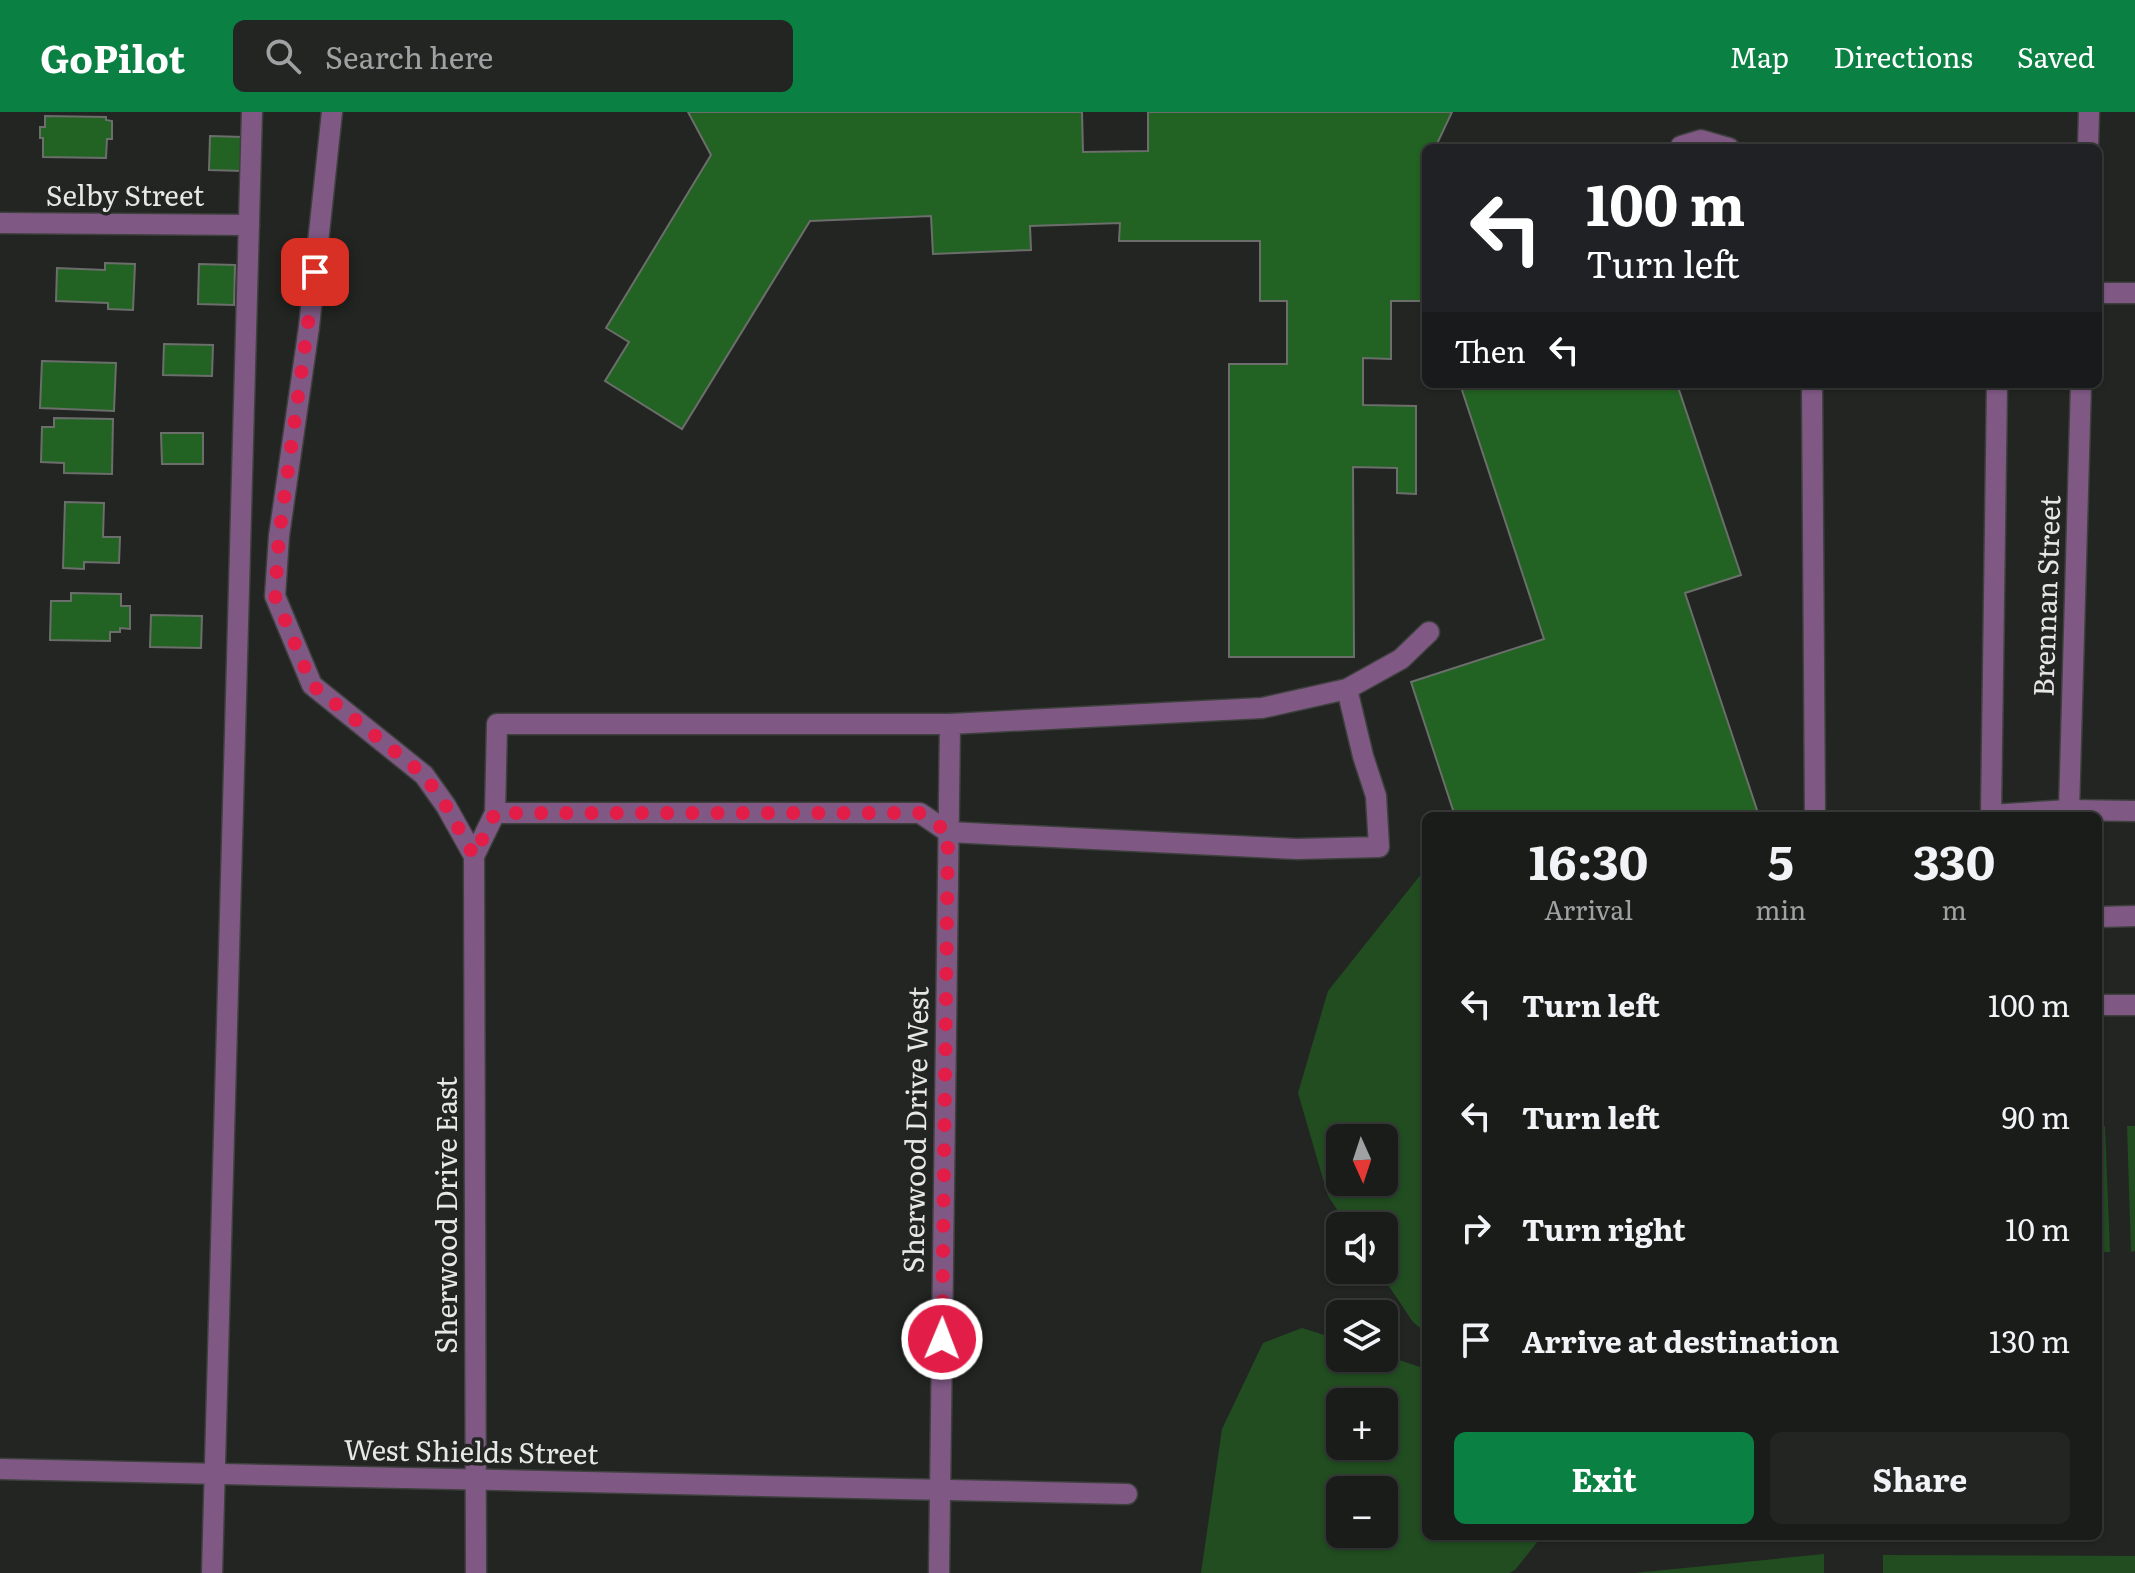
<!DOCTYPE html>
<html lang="en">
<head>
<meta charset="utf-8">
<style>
	:root { --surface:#1a1c1a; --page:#232523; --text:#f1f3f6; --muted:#9fa1a2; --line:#383a39; --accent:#0b8043 }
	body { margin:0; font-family:Literata,serif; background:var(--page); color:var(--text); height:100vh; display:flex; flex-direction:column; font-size:30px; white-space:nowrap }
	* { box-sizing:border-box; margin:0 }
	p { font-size:26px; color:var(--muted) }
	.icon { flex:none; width:44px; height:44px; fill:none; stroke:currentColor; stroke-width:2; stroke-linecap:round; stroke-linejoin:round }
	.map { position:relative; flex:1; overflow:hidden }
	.side { position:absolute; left:1422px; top:700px; width:680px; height:728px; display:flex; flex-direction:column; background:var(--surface); border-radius:12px; box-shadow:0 2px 6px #0004,0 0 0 2px var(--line) }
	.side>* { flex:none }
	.guide { position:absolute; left:1422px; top:32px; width:680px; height:244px; border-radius:12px; box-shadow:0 2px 6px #0004,0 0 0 2px var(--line); background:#202124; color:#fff; overflow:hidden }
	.needle { width:52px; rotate:177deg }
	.controls { position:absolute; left:1326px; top:1012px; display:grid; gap:16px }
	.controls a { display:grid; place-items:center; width:72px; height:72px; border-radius:12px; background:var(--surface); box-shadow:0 2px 6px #0004,0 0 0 2px var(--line); font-size:40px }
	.pin { position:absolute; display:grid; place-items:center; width:68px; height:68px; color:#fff; margin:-34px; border-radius:16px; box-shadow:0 4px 12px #0006 }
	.me { position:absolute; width:88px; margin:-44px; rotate:1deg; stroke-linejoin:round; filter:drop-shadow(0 0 6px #0008) }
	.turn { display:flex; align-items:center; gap:28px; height:168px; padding:0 32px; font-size:36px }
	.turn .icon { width:104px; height:104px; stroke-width:2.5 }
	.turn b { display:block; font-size:56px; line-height:68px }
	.then { display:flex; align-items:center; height:76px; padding:0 32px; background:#0003; gap:16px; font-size:30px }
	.eta { display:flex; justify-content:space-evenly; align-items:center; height:136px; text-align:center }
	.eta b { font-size:48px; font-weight:700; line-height:56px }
	.primary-button { display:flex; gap:16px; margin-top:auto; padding:16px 32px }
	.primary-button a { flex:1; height:92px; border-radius:12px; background:var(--accent); color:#fff; font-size:32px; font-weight:700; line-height:92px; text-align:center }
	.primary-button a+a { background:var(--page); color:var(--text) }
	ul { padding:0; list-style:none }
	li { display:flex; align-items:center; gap:24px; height:112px; padding:0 32px }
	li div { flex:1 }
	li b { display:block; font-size:30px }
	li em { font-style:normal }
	header { display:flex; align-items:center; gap:48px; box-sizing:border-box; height:112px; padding:0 40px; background:var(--accent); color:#fff }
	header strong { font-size:38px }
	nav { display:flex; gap:44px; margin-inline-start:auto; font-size:28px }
	.search { width:560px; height:72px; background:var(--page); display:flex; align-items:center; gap:20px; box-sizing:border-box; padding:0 28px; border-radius:12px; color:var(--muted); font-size:30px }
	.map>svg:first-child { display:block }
</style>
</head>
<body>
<header>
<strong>GoPilot</strong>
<div class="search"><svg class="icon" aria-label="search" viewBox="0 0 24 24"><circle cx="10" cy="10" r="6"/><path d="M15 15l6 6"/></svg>Search here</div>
<nav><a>Map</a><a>Directions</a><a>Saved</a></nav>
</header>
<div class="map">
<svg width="2135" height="1461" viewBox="0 0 2135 1461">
	<rect width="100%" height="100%" fill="#232523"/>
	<g fill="#214d21" fill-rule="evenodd">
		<path d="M1426 756V1221L1413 1210 1378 1158H1384V1114H1348L1328 1084 1298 981 1328 879ZM1340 1026H1384V1070H1340Z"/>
		<path d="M2098 1014H2105L2110 1140H2098Z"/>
		<path d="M2127 1014H2135V1139L2131 1140Z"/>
		<path d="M1302 1216 1340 1228V1246H1384V1243L1426 1257V1424H1542L1515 1458 1509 1461H1201L1222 1317 1263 1231ZM1340 1290H1384V1334H1340ZM1340 1378H1384V1422H1340Z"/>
		<path d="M1824 1442V1461H1634Z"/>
		<path d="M1883 1443 2135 1444V1461H1883Z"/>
	</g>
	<g fill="#226223" stroke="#6b6e6b" stroke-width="2">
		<path d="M688 0H1082L1083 40 1148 39V0H1452L1435 36H1426V189H1391V247L1363 246V293L1416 294V382L1397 381V356L1353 355 1354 545H1229V252H1287V189H1260V129H1119L1120 111 1030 114 1031 138 933 142 931 104 810 109 682 317 605 269 629 230 606 216 711 43Z"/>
		<path d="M45 4 106 5V8L112 9V27H107L106 46 43 45V26H40V15H45Z"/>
		<path d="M210 24 243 25V59L209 58Z"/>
		<path d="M105 151 135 152 133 198 108 197V191L56 189 57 156 105 158Z"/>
		<path d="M199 152 235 153 234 193 198 192Z"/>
		<path d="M164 232 213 233 212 264 163 263Z"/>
		<path d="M42 249 116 251 114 299 40 296Z"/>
		<path d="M1460 272H1677L1741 463 1685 481 1759 704H1455L1411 570 1544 527Z"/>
		<path d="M54 306 113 307 112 362 64 361V351L41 350 42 315H54Z"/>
		<path d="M161 321H203V352H162Z"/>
		<path d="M65 390 104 391 103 425H120L119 451 84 450V457L63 456Z"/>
		<path d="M71 481 121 482V494H130V517L120 516V520H110V529L50 528 51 489H71Z"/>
		<path d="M151 503 202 504 201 536 150 535Z"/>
	</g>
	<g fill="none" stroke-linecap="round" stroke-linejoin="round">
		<g stroke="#3e403e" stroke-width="23">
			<g id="minor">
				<path d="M332 0 309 215 279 424 275 484 312 573 424 663 446 694 474 744 495 701H920L948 720 1297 737 1379 735 1376 684 1363 644 1347 577"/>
				<path d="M1681 36V34L1701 28 1729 36"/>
				<path d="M2088 36 2089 0"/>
				<path d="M0 111 249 113"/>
				<path d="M2098 181H2135"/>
				<path d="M1812 272 1815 704"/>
				<path d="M1997 272 1991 703 2069 698 2135 699"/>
				<path d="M2069 698 2081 272"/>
				<path d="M495 701 497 612H950"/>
				<path d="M474 744 476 1461"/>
				<path d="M2098 805 2135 804"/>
				<path d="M2098 893H2135"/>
				<path d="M0 1357 1127 1382"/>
				<path d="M212 1461 252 0"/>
				<path d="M939 1461 950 612 1262 596 1347 577 1401 547 1429 520"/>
			</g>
		</g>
		<use href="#minor" stroke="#7f5984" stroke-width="20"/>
	</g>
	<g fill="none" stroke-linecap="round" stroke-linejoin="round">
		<path stroke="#e11d48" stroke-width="14" stroke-dasharray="0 25.2" d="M315 160 279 424 275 484 312 573 424 663 446 694 474 744 495 701H920L948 720 942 1227"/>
	</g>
	<g text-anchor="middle" stroke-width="7" stroke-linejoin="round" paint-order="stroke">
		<g font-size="28" fill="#e6e7e6" stroke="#232523">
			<text x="125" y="94">Selby Street</text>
			<text transform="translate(2047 484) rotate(-88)" y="10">Brennan Street</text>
			<text transform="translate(916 1018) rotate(-89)" y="10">Sherwood Drive West</text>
			<text transform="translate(447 1103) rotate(-90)" y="10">Sherwood Drive East</text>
			<text transform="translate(471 1340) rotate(1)" y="10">West Shields Street</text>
		</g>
	</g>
</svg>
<div class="controls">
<a><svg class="needle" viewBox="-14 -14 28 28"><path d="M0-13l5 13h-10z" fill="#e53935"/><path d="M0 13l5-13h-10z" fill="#9fa1a2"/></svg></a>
<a><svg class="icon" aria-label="sound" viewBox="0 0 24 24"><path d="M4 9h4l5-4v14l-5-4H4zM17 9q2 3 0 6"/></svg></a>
<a><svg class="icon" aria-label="layers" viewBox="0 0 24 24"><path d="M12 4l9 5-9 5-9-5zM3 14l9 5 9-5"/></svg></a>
<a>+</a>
<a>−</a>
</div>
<div class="pin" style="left:315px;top:160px;background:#d93025"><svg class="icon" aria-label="arrive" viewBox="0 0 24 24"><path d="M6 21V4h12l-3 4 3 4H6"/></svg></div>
<svg class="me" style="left:942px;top:1227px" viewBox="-20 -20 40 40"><circle r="17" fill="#e11d48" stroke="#fff" stroke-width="3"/><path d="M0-11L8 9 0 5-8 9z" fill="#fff"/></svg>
<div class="guide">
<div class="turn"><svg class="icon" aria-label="left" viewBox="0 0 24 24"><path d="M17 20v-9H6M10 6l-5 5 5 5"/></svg><div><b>100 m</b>Turn left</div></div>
<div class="then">Then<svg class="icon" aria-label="left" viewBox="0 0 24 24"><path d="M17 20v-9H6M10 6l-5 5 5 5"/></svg></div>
</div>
<section class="side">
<div class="eta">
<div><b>16:30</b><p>Arrival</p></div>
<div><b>5</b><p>min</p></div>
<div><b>330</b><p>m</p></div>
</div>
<ul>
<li><svg class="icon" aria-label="left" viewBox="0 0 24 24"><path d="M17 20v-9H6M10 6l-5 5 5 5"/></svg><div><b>Turn left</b></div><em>100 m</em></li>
<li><svg class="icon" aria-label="left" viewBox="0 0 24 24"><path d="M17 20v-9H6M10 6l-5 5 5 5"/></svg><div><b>Turn left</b></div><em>90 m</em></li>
<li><svg class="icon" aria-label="right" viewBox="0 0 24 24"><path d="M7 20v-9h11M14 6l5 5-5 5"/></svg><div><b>Turn right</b></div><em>10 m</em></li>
<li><svg class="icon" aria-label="arrive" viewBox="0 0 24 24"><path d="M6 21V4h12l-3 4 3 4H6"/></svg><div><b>Arrive at destination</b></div><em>130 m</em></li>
</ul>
<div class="primary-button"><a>Exit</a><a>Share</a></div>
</section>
</div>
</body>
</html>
